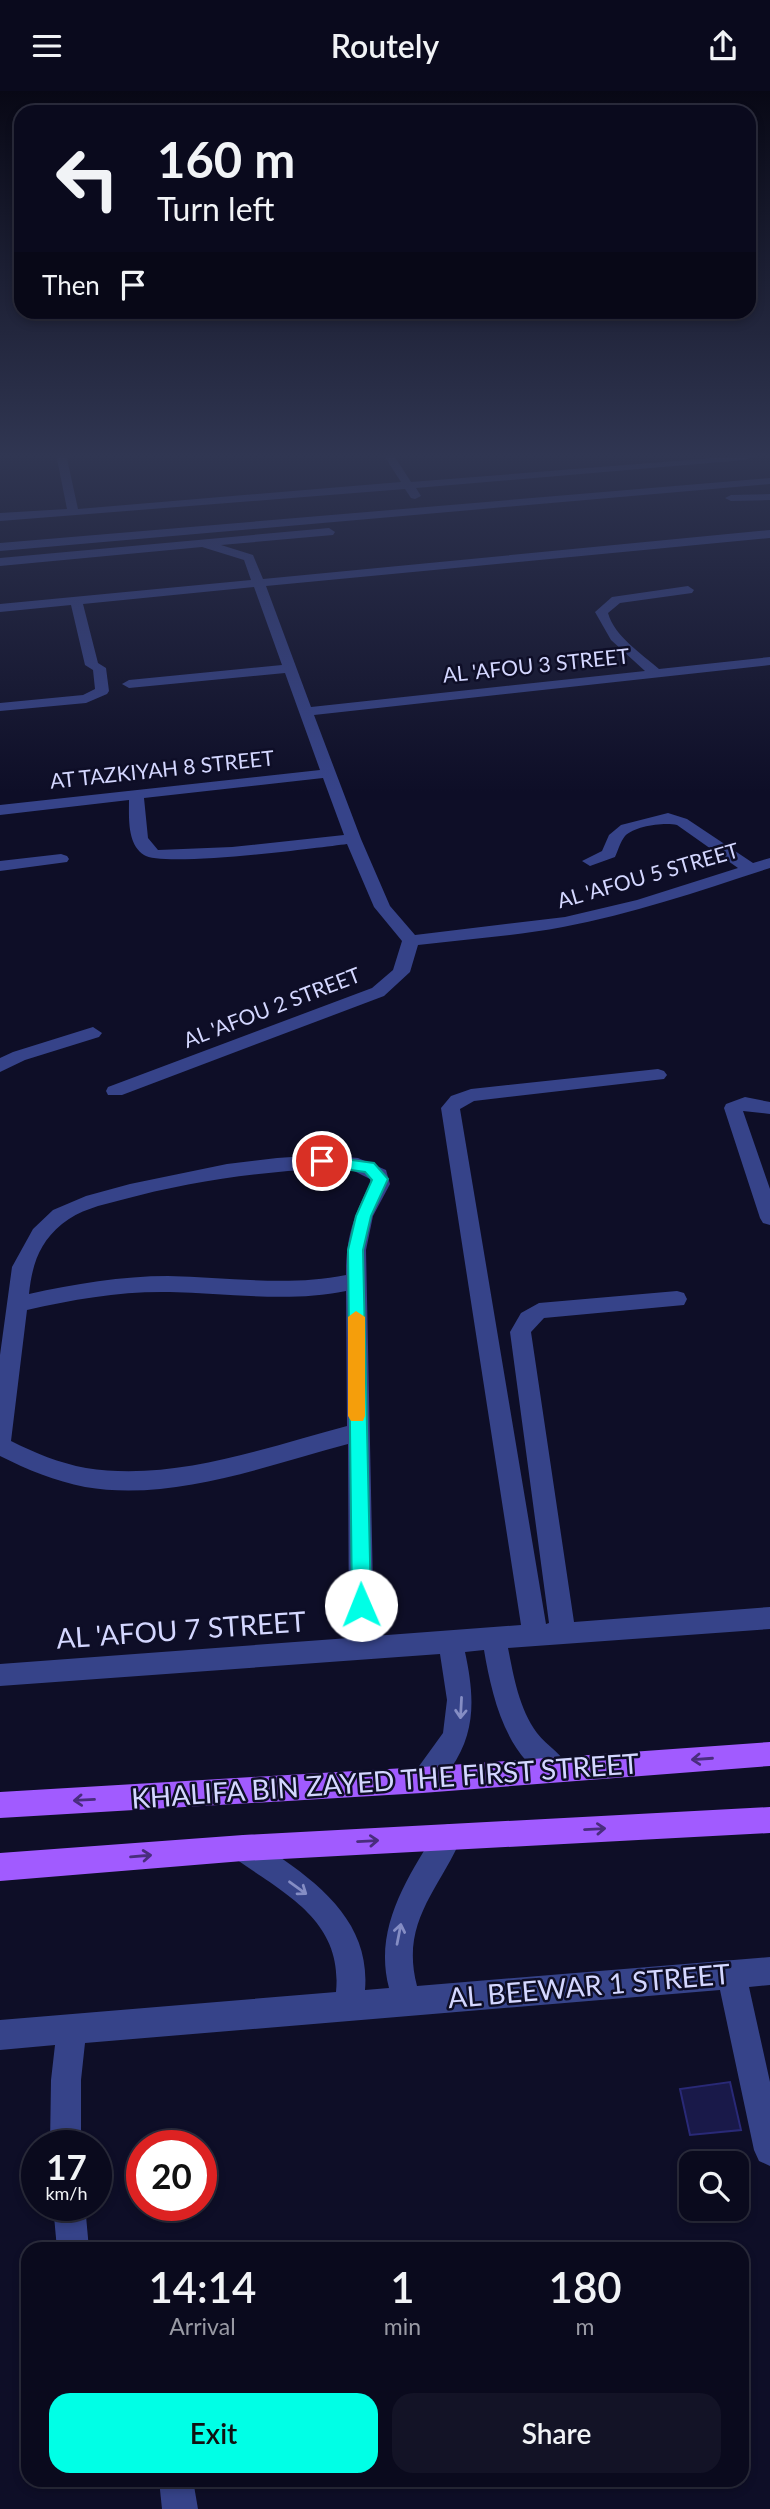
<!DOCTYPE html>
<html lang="en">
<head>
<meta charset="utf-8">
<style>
	:root { --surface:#0a0a1d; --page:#131326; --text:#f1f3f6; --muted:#999aa4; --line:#2a2b3b; --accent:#00ffe6 }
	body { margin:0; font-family:Lato,sans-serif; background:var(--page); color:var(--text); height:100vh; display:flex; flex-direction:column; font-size:26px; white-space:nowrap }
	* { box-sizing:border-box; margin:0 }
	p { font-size:23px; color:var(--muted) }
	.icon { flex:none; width:38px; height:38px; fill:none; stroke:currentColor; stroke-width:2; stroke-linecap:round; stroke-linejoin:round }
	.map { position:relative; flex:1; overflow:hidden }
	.details { position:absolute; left:21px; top:2151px; width:728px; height:245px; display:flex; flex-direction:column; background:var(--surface); border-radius:21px; box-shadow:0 4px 10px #0003,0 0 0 2px var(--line) }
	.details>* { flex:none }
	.top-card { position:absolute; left:14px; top:14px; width:742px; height:214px; border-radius:21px; box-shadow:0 4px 10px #0003,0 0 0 2px var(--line); background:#0a0a1d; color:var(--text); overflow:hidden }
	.tools { position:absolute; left:679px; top:2060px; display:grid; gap:14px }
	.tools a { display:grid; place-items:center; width:70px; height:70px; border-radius:14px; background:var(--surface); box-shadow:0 4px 10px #0003,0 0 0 2px var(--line); font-size:35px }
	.speed { position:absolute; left:21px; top:2039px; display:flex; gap:14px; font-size:35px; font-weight:700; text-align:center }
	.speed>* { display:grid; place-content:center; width:91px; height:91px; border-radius:50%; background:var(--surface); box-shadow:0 4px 10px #0003,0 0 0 2px var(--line); line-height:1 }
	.speed small { font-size:18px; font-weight:400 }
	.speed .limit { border:10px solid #d22; background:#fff; color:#111 }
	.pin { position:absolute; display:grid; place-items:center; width:60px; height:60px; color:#fff; margin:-30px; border:4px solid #fff; border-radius:50%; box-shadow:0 2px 7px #0007 }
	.me { position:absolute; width:77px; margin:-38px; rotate:359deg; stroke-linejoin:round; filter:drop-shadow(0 0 5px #0008) }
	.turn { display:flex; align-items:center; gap:24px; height:147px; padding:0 28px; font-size:32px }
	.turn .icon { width:91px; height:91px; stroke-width:2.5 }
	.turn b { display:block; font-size:49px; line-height:60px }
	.then { display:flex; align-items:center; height:66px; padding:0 28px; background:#0003; gap:14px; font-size:26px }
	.eta { display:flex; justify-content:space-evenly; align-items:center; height:119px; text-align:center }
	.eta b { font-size:42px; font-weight:600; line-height:49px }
	.button { display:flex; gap:14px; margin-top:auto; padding:14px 28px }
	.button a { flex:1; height:80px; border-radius:21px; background:var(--accent); color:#111; font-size:28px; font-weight:600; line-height:80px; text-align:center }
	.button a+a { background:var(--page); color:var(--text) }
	header { display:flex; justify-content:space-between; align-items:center; height:91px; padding:0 28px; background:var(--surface); font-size:32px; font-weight:600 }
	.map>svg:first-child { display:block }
</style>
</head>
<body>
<header><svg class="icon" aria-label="menu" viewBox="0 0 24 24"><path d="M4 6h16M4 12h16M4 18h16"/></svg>Routely<svg class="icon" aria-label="share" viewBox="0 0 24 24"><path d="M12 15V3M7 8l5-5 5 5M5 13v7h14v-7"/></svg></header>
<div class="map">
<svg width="770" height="2418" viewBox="0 0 770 2418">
	<rect width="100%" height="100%" fill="#0e0e27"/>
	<path fill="#191949" stroke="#292977" stroke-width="2" d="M730 1991 741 2039 690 2044 680 1998Z"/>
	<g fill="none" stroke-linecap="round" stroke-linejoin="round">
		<g fill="#364389" fill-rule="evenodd">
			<path d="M56 363H66L78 418 401 391 383 363H393L411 391 764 363 744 369 416 397 421 405 415 408 411 407 405 398 0 430V422L67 418Z"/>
			<path d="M770 387V393L0 460V452Z"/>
			<path d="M770 403V409L731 410 725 407 731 404Z"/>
			<path d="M329 437 335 441 333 444 221 454 253 464 263 488 770 439V447L266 495 311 616 645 580 611 549 595 521 612 506 688 495 694 499 692 502 620 512 608 522C615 546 641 562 659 578L770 566V574L314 624 361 748 390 815 415 844 565 826 637 809 738 777 677 734C664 731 635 735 625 745 620 751 618 760 615 766L590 775 582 770 602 760 609 744 621 734 668 722 687 728 753 772 770 767V777C702 799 633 823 563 836 515 845 466 848 418 854L410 881 384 905 122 1004H108L106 1000 108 996 372 897 393 879 402 850 374 816 347 753C317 757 162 777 144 764 127 753 129 727 129 709L0 724V714L320 679 285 582 129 597 122 593 129 589 282 574 254 496 83 513 98 572 106 577 109 600 107 603 86 612 0 620V612L83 604 95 598 93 579 85 574 71 514 0 521V513L251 489 244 469 202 456 0 475V467ZM323 687 344 744 232 756 158 759 148 747 144 707Z"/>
			<path d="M61 763 67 765 69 768 67 771 0 780V770Z"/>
			<path d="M93 936 102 942 99 946 25 969 0 981V967L13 961Z"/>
			<path d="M658 978 664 980 667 984 664 988 474 1010 460 1018 546 1533 549 1532 510 1241 521 1222 539 1212 677 1200 684 1202 687 1208 684 1214 544 1227 531 1241 574 1531 770 1516V1538L508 1557C514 1587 519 1617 537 1642 547 1655 564 1664 570 1679L566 1688 557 1691C507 1672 492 1606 484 1559L465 1561C474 1603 477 1640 451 1677 443 1688 434 1697 422 1702L413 1698 409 1689 443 1642 447 1609 440 1563 0 1595V1573L349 1547 348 1353C265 1375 172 1411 85 1396 55 1390 28 1379 0 1365V1264L12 1176 33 1138 53 1119 86 1105 130 1093 227 1073 277 1067 322 1064 358 1067 386 1079 390 1093 373 1125 366 1159 374 1545 521 1534 441 1017 451 1005 471 998ZM322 1078 354 1080 370 1088V1093C353 1126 346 1147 346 1184 287 1196 228 1186 168 1185 122 1185 74 1193 29 1203 32 1174 39 1152 62 1133 79 1119 101 1114 121 1109 187 1091 255 1081 322 1078ZM346 1200 347 1335C264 1357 173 1391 86 1377 59 1372 35 1362 11 1350L27 1219C74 1208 122 1200 170 1201 229 1202 288 1212 346 1200Z"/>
			<path d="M745 1006 770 1011V1023L743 1020 770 1098V1134L763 1132 760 1127 724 1017 726 1013Z"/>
			<path d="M448 1733 458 1737 462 1746C439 1799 400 1831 417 1895L770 1866V1894L749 1896 770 1991V2075L759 2070 754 2059 720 1899 85 1952 81 1989V2054H50L51 1989 55 1954 0 1959V1929L336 1901C343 1829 285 1803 233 1766L229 1757 233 1748 243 1744C258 1750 271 1760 284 1769 330 1801 370 1839 365 1899L389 1897C373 1837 408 1786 438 1737Z"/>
			<path d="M53 2114H85L89 2158H57Z"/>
			<path d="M159 2389H193L198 2418H162Z"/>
		</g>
		<g fill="#a15bff" fill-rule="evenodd">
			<path d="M770 1651V1675L422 1702 0 1727V1701L422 1676Z"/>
			<path d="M770 1716V1742L243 1770 0 1790V1762L243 1744Z"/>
		</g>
	</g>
	<defs><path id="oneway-shaft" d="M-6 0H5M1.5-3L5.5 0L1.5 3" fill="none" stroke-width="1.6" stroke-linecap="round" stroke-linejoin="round" transform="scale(1.75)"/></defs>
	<g stroke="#858dc4">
		<use href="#oneway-shaft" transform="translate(461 1617) rotate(93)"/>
		<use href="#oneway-shaft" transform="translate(298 1797) rotate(36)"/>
		<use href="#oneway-shaft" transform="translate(399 1843) rotate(-79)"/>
	</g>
	<g stroke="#492d7d">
		<use href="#oneway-shaft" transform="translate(702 1668) rotate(176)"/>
		<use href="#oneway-shaft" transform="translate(84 1709) rotate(177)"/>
		<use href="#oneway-shaft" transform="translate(595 1738) rotate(-3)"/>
		<use href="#oneway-shaft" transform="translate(368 1750) rotate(-3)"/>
		<use href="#oneway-shaft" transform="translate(141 1765) rotate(-5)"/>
	</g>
	<linearGradient id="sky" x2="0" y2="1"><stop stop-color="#080815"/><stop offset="0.52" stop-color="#303652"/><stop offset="1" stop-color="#303652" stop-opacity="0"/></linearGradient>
	<rect width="770" height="701" fill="url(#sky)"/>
	<path fill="#00ffe6" stroke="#00a696" stroke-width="2" d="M322 1065 374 1072 388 1088 371 1125 363 1159 371 1514 368 1519 361 1522 355 1519 352 1514 348 1159 356 1125 372 1089 365 1081 316 1074 314 1070Z"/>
	<path fill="#f59e0b" d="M356 1220 365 1226V1325L363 1330H351L348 1325V1226Z"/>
	<g text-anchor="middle" stroke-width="5" stroke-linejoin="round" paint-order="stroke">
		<g font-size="21" fill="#d4d7ff" stroke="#0e0e27">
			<text transform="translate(536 575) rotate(-6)" y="7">AL 'AFOU 3 STREET</text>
			<text transform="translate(162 679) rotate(-6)" y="7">AT TAZKIYAH 8 STREET</text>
			<text transform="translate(648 785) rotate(-16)" y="7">AL 'AFOU 5 STREET</text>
			<text transform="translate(272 917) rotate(-21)" y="7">AL 'AFOU 2 STREET</text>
		</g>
		<g font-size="28" fill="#d4d7ff" stroke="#0e0e27">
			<text transform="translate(181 1539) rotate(-4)" y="10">AL 'AFOU 7 STREET</text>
			<text transform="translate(385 1690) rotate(-4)" y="10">KHALIFA BIN ZAYED THE FIRST STREET</text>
			<text transform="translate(589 1895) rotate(-5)" y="10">AL BEEWAR 1 STREET</text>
		</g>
	</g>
</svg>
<div class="tools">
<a><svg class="icon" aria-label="search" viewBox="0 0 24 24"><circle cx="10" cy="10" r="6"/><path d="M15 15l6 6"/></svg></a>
</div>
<div class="speed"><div>17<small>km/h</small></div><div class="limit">20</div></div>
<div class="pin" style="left:322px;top:1070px;background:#d93025"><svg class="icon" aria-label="arrive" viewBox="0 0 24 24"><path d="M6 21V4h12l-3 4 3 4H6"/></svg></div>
<svg class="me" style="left:361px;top:1514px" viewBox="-20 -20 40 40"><circle r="19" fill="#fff"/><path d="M0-13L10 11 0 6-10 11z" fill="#00ffe6"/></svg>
<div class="top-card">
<div class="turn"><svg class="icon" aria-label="left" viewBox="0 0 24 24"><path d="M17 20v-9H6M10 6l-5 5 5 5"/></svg><div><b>160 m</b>Turn left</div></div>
<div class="then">Then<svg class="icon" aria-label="arrive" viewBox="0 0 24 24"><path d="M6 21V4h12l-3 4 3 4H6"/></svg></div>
</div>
<section class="details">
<div class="eta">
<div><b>14:14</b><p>Arrival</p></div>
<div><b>1</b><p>min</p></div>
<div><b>180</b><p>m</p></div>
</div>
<div class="button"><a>Exit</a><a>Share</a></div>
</section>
</div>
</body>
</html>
